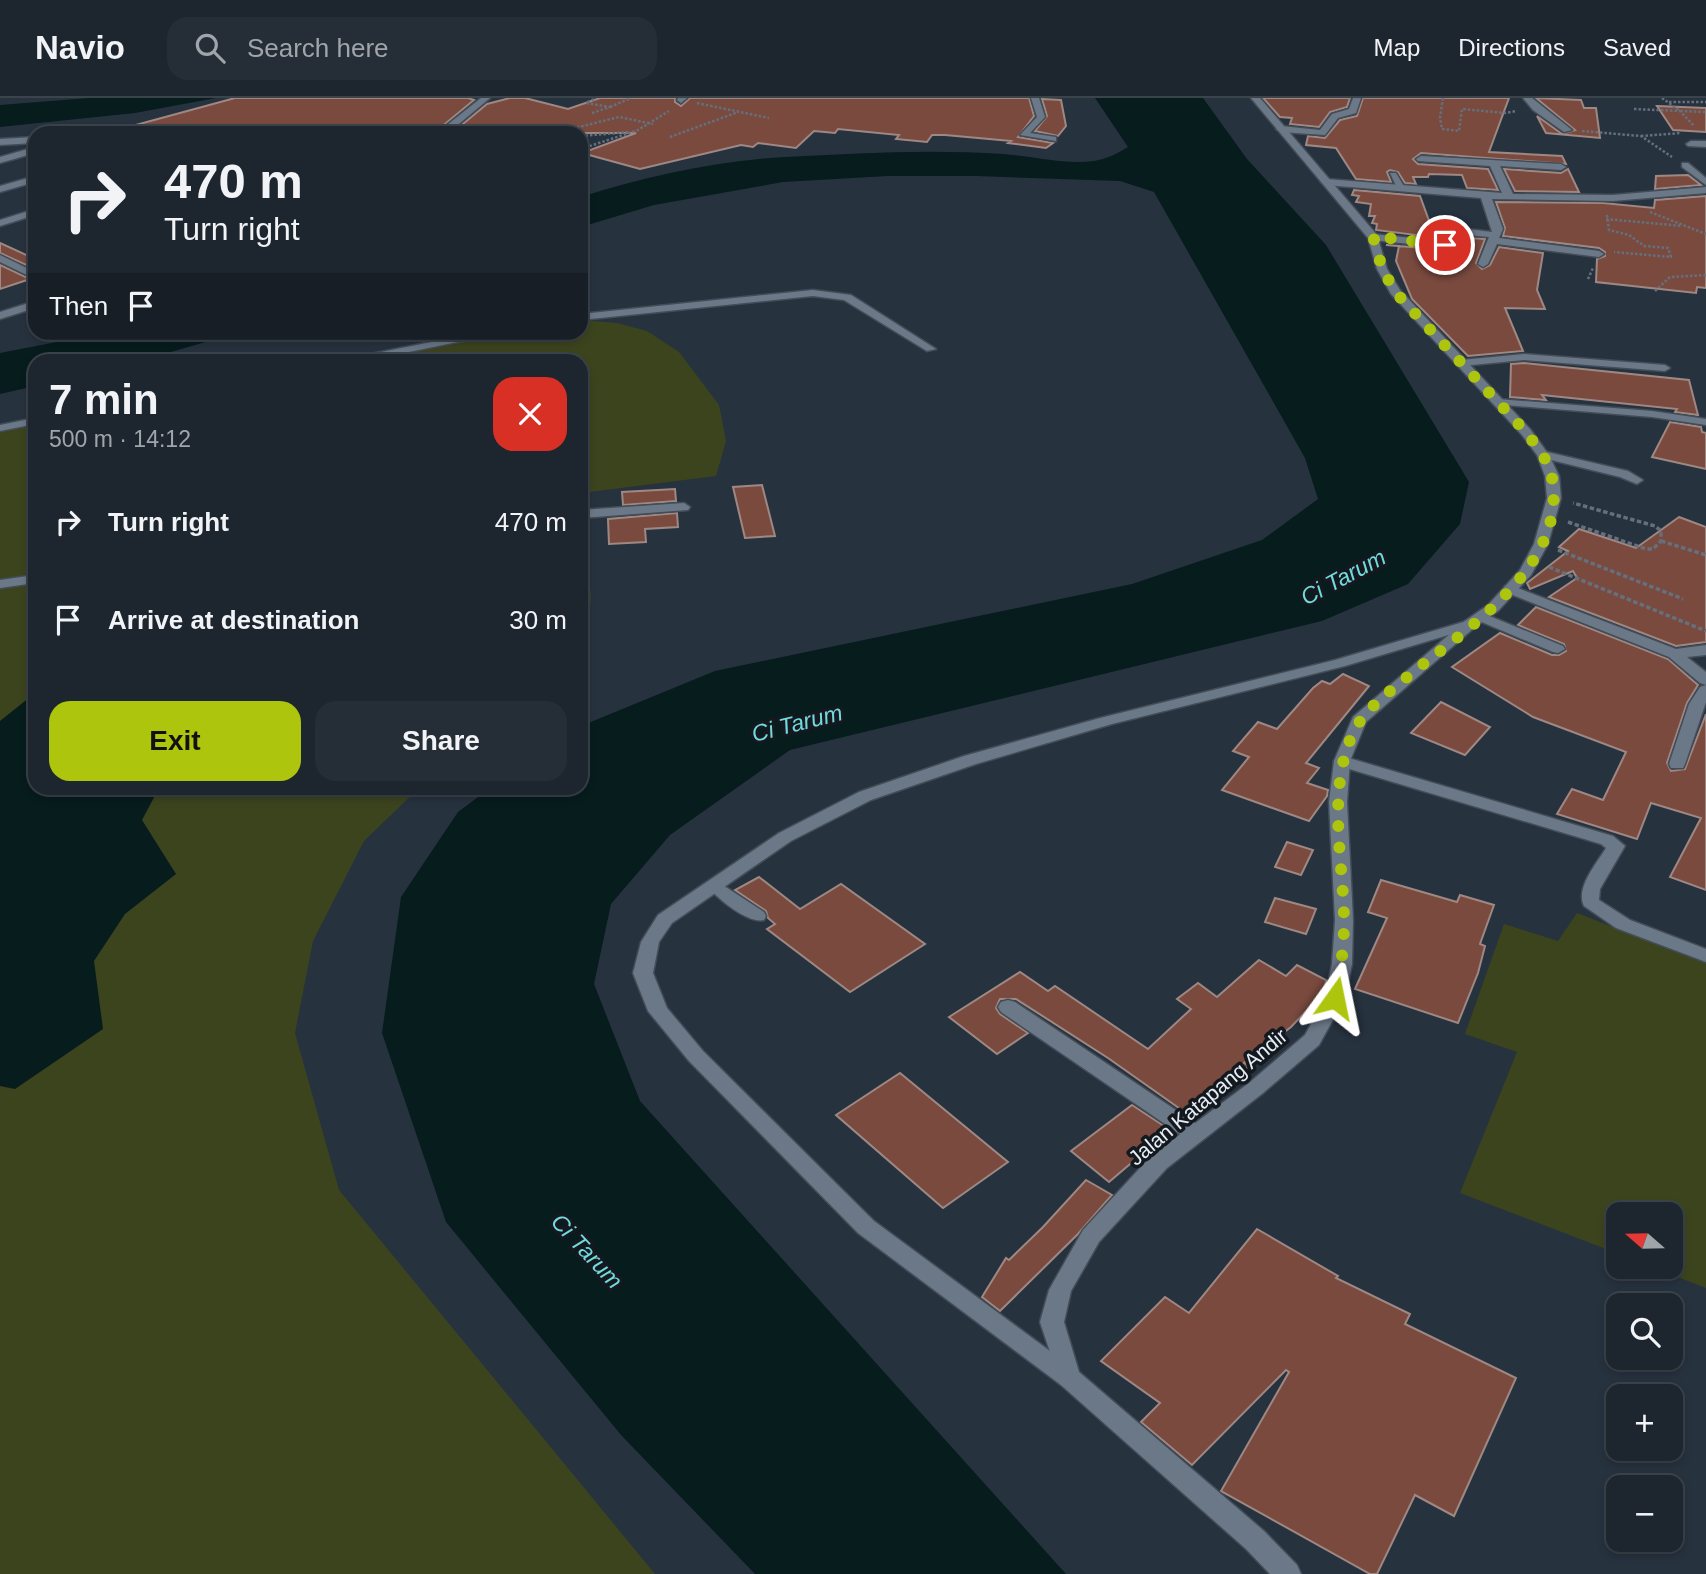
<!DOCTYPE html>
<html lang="en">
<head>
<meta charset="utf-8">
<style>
	:root { --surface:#1d262f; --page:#252e37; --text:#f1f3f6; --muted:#a0a5aa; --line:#3b434b; --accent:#adc60d }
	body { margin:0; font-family:Helvetica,sans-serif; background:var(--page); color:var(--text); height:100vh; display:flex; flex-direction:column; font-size:26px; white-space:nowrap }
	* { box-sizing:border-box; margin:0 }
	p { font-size:23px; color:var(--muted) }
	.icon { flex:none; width:38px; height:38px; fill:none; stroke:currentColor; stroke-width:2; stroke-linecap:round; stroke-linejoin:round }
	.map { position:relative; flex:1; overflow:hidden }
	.sheet { position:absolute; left:28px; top:256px; width:560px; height:441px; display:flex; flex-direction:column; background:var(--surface); border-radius:21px; box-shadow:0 4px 10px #0003,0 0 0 2px var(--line) }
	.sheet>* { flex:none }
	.top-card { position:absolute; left:28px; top:28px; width:560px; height:214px; border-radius:21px; box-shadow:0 4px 10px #0003,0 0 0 2px var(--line); background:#1d262f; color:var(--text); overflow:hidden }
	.needle { width:46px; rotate:290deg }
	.buttons { position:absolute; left:1606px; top:1104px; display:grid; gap:14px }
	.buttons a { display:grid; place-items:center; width:77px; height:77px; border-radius:14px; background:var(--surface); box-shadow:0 4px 10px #0003,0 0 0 2px var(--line); font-size:35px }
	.pin { position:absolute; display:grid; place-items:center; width:60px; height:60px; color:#fff; margin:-30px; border:4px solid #fff; border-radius:50%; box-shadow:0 2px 7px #0007 }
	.me { position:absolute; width:77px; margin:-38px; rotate:12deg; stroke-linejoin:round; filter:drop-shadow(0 0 5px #0008) }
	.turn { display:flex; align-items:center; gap:24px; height:147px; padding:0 21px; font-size:32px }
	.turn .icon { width:91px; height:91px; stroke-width:2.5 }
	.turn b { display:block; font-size:49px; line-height:60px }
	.then { display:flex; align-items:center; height:66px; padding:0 21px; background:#0003; gap:14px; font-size:26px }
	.round { display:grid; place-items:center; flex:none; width:74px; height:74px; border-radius:21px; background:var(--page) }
	.headline { display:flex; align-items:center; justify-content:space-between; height:119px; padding:0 21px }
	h1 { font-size:42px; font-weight:600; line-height:52px }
	.action { display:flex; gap:14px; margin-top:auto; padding:14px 21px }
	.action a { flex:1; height:80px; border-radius:21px; background:var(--accent); color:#111; font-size:28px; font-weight:600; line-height:80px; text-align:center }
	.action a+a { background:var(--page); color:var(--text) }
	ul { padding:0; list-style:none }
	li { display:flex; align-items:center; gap:21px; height:98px; padding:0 21px }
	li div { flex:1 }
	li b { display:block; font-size:26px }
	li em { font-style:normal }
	header { display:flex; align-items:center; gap:42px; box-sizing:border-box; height:98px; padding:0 35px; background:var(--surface); border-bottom:2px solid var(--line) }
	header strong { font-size:33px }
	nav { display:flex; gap:38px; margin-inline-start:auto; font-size:24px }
	.search { width:490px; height:63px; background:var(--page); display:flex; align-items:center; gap:18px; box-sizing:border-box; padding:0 24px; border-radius:21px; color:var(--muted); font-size:26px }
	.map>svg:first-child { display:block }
</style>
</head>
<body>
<header>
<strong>Navio</strong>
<div class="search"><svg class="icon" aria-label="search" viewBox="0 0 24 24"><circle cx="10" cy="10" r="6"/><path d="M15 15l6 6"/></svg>Search here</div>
<nav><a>Map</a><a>Directions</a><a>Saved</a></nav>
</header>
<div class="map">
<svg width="1706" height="1476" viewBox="0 0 1706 1476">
	<rect width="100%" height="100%" fill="#27323f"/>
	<g fill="#3c441e">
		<path d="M581 222 617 225 647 233 679 254 719 307 726 343 716 378 581 395V262H360L506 235 581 234Z"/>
		<path d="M35 324V690H419L364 743 313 843 295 935 339 1092 655 1476H0V331Z"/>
		<path d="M581 463C591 485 597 507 581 528Z"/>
		<path d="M1577 815 1706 865V1190L1652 1169H1671V1116H1619V1156L1460 1095 1517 954 1465 936 1504 826 1558 843Z"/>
	</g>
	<g fill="#071c1d">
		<path d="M89 0H216L135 15 0 29V7Z"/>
		<path d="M1095 0H1203L1247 61 1326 147 1469 384 1460 426 1408 486 1322 523 790 652 670 737 611 806 594 886 640 1003 1066 1476H755L621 1337 446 1124 382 935 401 799 458 714 490 690H581V628L715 573 1132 486 1262 442 1318 401 1305 360 1154 94 1120 83 976 78H888L783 84 654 107 581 129V99C647 78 715 63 785 59 858 55 931 51 1003 56 1033 58 1064 67 1094 63 1106 61 1117 56 1128 49Z"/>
		<path d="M103 235V234L237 235 143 262H35V288L0 296V255Z"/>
		<path d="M35 595V690H159L142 722 176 776 125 816 94 863 103 931 15 991 0 988V623Z"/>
	</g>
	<g fill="#7a4a3f" stroke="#9e8883" stroke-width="2">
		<path d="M235 0H468L474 2 434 35H133L132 28Z"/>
		<path d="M510 0H525L568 11 600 0H675V4L681 8 690 0H1029L1034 18 1018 39 1053 45 1046 50 1008 45 1011 43 945 37H932L927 44 896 41 899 37 838 31 835 35 814 33 796 50 758 45 753 49 741 47 640 71 582 55 636 35H452L487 6Z"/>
		<path d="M1263 0H1350L1347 9 1330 14 1319 29 1290 26 1292 20 1280 19Z"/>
		<path d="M1363 0H1509L1489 54 1562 58 1566 66 1421 55 1413 61 1418 66 1488 71 1498 92 1467 90 1462 77 1429 76 1428 79H1413L1416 86 1405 85 1398 74 1390 72 1387 74 1391 84 1356 81 1336 50 1306 47 1308 38 1325 40 1340 22 1357 18Z"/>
		<path d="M1536 0 1581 2 1584 10H1596L1600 40 1546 35 1537 18 1562 36 1575 32Z"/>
		<path d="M1042 1 1061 2 1066 28 1058 38 1035 33 1047 18Z"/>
		<path d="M1657 8 1706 10V34L1673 32Z"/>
		<path d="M1504 71 1561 75 1568 71 1579 94 1515 93Z"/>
		<path d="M1688 77 1701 87 1655 91 1656 78Z"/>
		<path d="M1354 92 1420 98 1431 128 1444 129 1439 140 1376 132 1377 126 1372 125 1375 118H1369L1371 106 1356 104 1359 98 1352 97Z"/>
		<path d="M1706 98V190L1697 189 1696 195 1596 184 1597 161 1605 158V154L1599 150 1503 138 1505 130 1496 104 1603 105 1654 110 1655 102Z"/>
		<path d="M1456 139 1485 141 1476 165 1482 171 1490 167 1499 149 1543 155 1537 192 1545 211 1505 210 1523 253 1468 258 1412 201 1396 163 1399 148 1386 147 1435 151 1430 169 1438 173 1444 169Z"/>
		<path d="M0 145 35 161V171L0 155Z"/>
		<path d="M0 167 30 181 0 191Z"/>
		<path d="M1524 265 1689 282 1698 317 1675 314 1677 311 1542 297 1546 302 1510 299 1511 266Z"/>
		<path d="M1670 324 1701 329 1702 334 1706 335V371L1652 359Z"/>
		<path d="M762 387 775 438 745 440 733 389Z"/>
		<path d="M675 391 676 403 623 407 622 394Z"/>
		<path d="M677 415 678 429 645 431 646 444 609 446 608 421Z"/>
		<path d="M1679 419 1706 429V544L1676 548 1549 499 1577 480 1573 473 1530 491 1527 485 1568 453 1559 449 1579 431 1636 450Z"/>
		<path d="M1536 509 1668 561 1698 587 1687 605 1667 665 1671 673 1685 671 1706 616V792L1670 779 1701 720 1651 705 1637 741 1557 716 1572 691 1603 702 1626 654 1533 619 1452 569 1500 535 1552 557H1559L1566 553 1564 546 1518 527Z"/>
		<path d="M1343 576 1369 588 1306 665 1319 670 1307 685 1328 692 1327 698 1309 723 1222 692 1249 659 1233 653 1258 624 1277 631 1313 590 1322 583 1330 586Z"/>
		<path d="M1441 604 1490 629 1465 657 1411 635Z"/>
		<path d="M1287 744 1313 752 1301 777 1275 769Z"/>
		<path d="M759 779 800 811 841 786 925 846 850 894 767 831 775 826 768 820 766 813 735 792Z"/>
		<path d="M1381 782 1457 804 1460 797 1494 807 1480 846 1485 848 1478 875 1458 925 1355 891 1387 820 1368 814Z"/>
		<path d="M1275 800 1316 811 1306 836 1265 824Z"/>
		<path d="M1259 862 1286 878 1297 867 1326 882 1324 894 1291 929 1244 965 1249 968 1193 1020 1108 960 1016 901H1000L996 910 1000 916 1028 935 997 956 949 919 1020 874 1048 893 1055 888 1148 951 1191 911 1177 901 1198 885 1217 899Z"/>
		<path d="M900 975 1008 1064 943 1110 836 1017Z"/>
		<path d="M1132 1007 1170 1032 1109 1084 1071 1053Z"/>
		<path d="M1086 1082 1112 1097 1078 1136 1000 1213 982 1199 1006 1160 1009 1162 1043 1129Z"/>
		<path d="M1257 1131 1338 1178 1336 1180 1410 1216 1405 1226 1516 1280 1454 1418 1415 1397 1377 1476H1370L1221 1393 1289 1274 1286 1272 1192 1367 1141 1324 1160 1305 1101 1263 1165 1199 1189 1215Z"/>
	</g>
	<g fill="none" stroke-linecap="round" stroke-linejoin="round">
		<g stroke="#434d58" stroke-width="3">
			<g id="service">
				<path d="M1031 0H1039L1045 19 1030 35 1056 39V43L1020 37 1037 19Z"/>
				<path d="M1682 65H1688L1706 80V87L1682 69Z"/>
				<path d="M1390 75H1396L1405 90 1404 92H1398Z"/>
				<path d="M813 192 851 197 936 251 927 253 844 202 813 198 581 222V216Z"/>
				<path d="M482 234H506L370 262H351L356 259Z"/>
				<path d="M1524 256 1665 267 1670 270 1665 273 1524 262 1461 268 1456 265 1461 262Z"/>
				<path d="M1497 301 1652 313 1706 321V327L1652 319 1493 306V302Z"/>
				<path d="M35 320V326L0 333V327Z"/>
				<path d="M1543 353 1628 373 1643 382 1637 386 1620 379 1539 359V355Z"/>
				<path d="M684 405 690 409 688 412 581 420V412Z"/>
				<path d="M35 477V485L0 490V482Z"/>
				<path d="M1482 515 1563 548 1565 551 1558 555 1553 554 1477 522 1475 519Z"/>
				<path d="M715 782 764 814 766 818 764 822C748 826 716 800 707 787Z"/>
			</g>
		</g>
		<g stroke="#434d58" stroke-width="3">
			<g id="minor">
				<path d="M481 0H490L448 35H437Z"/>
				<path d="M678 0H687L681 5 677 2Z"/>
				<path d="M1353 0H1361L1356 15 1338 20 1325 37 1281 34 1276 31 1281 28 1320 32 1332 16 1349 11Z"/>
				<path d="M1523 0H1532L1572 32 1564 34 1533 12Z"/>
				<path d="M35 39V45L0 47V41Z"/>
				<path d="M1691 43H1706V49L1688 48 1686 46Z"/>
				<path d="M35 49V55L0 65V59Z"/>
				<path d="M1421 58 1561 66 1566 69 1561 72 1500 68 1513 96 1613 97 1706 89V95L1613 103 1492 101 1503 131 1499 140 1599 153 1604 156 1599 159 1497 146 1488 166 1483 169 1478 166 1489 139 1454 136 1442 168 1437 171 1432 168 1438 149 1373 142 1368 139 1373 136 1441 143 1445 132 1450 129 1492 134 1481 100 1326 87 1321 84 1326 81 1502 95 1490 68 1418 63 1416 61Z"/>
				<path d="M35 78V84L0 94V88Z"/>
				<path d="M35 111V117L0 128V122Z"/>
				<path d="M0 157 35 174V181L0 164Z"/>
				<path d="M35 203V210L0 221V214Z"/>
				<path d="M1510 487 1676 551 1706 547V557L1687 559 1706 574V587L1700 585 1669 559 1505 494 1503 491 1505 488Z"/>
				<path d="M1470 522 1477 526 1475 529 1345 568 1112 626 976 666 871 702 791 743 672 825 659 844 653 875 667 910 703 953 874 1123 1077 1273 1081 1280 1077 1287 1069 1290 1061 1287 858 1135 689 963 648 913 633 875 641 844 658 817 779 735 859 694 964 658 1100 620 1335 562Z"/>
				<path d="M1706 587V604L1685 666 1683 670H1671L1669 666 1689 606 1700 589Z"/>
				<path d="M1342 658 1613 738 1625 748 1600 791 1599 802 1630 822 1706 851V864L1616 830 1584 808C1575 790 1597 765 1606 750L1601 746 1336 667 1334 663Z"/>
				<path d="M1008 902 1015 904 1201 1029 1205 1035 1201 1041 1194 1043 1187 1041 1001 914 998 909 1001 904Z"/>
			</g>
		</g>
		<g stroke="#434d58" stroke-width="3">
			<path id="tertiary" d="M1251 0H1260L1377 137 1387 171 1400 192 1530 331 1549 357 1559 378 1561 400 1548 446 1531 477 1498 513 1475 529 1366 624 1350 663 1347 704 1353 822 1352 866 1345 900 1319 947 1263 995 1167 1070 1099 1144 1071 1193 1064 1224 1079 1274 1264 1433 1297 1467 1301 1476H1270L1246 1451 1061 1287 1040 1224 1049 1192 1083 1132 1151 1058 1249 985 1305 937 1325 900 1332 866 1335 822 1329 704 1334 663 1353 619 1465 523 1488 507 1520 472 1534 446 1547 400 1545 378 1537 357 1522 337 1391 196 1377 171 1368 140Z"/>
		</g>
		<g stroke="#66707c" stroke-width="2.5" stroke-dasharray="2.5 2" stroke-linecap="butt">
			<path d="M1443 0 1440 20 1442 31 1459 33 1462 11 1505 15 1517 13"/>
			<path d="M1662 0 1680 13 1706 14"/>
			<path d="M1669 4H1706"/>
			<path d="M697 5 769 20"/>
			<path d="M610 9 631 0"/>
			<path d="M1634 11 1680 13 1694 28"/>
			<path d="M592 15 610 9 586 5 596 0"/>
			<path d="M474 32 512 27 546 35"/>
			<path d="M1582 33 1641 38 1672 59"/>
			<path d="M264 35 278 32 287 35"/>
			<path d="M555 35 619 19 653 26"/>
			<path d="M581 38 629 34"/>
			<path d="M1641 38 1681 35"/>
			<path d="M670 39 738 14"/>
			<path d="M581 51 638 32 669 13"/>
			<path d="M1650 114 1706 136"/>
			<path d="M1607 117 1609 132 1629 137 1644 148 1668 150 1671 159 1614 154"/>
			<path d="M1606 121 1682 128"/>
			<path d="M1588 181 1593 170"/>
			<path d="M1655 193 1670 179 1706 177"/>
		</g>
		<g stroke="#66707c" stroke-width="3.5" stroke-dasharray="4.5 2.5" stroke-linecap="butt">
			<path d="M1568 424 1646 451H1653L1661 443V433L1655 428 1573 405"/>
			<path d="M1661 443 1706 457"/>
			<path d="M1558 452 1683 501"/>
			<path d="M1549 469 1706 533"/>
		</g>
		<use href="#service" fill="#6b7887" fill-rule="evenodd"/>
		<use href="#minor" fill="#6b7887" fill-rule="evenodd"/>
		<use href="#tertiary" fill="#6b7887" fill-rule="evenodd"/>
	</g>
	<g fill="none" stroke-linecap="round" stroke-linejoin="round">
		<path stroke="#adc60d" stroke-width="12" stroke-dasharray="0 21.6" d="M1335 900C1341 873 1344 848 1344 821 1343 761 1328 699 1350 642 1361 614 1383 599 1406 580 1464 532 1568 469 1552 380 1549 362 1536 348 1526 334L1395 194 1382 170 1373 138 1445 147"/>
	</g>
	<g text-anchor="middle" stroke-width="7" stroke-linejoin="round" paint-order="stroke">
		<g font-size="21" fill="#e6eef6" stroke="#14191f">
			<text transform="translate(1208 999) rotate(-40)" y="7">Jalan Katapang Andir</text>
		</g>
		<g font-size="23" font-style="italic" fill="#70dadd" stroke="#14191f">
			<text transform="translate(1343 479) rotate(-28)" y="8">Ci Tarum</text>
			<text transform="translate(797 625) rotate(-14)" y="8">Ci Tarum</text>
			<text transform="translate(587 1153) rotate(47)" y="8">Ci Tarum</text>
		</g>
	</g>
</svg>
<div class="buttons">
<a><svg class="needle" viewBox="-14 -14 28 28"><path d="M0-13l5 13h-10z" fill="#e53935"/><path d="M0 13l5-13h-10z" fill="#a0a5aa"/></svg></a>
<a><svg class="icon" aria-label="search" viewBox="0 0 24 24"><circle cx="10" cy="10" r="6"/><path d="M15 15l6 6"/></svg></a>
<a>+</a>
<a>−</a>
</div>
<div class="pin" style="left:1445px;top:147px;background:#d93025"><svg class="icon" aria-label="arrive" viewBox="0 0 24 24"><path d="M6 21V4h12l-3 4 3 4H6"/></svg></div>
<svg class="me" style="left:1335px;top:900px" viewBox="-20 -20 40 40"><path d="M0-17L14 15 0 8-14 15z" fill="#adc60d" stroke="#fff" stroke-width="4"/></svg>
<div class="top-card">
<div class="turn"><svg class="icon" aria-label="right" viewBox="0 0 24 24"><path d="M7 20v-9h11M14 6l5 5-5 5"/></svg><div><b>470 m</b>Turn right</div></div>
<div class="then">Then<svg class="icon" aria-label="arrive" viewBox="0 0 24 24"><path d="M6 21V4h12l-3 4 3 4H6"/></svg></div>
</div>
<section class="sheet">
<div class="headline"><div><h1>7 min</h1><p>500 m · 14:12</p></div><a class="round" style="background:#d93025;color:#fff"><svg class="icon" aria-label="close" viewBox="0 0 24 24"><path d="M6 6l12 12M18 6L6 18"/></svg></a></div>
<ul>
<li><svg class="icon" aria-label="right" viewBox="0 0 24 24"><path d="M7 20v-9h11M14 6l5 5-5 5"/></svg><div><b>Turn right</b></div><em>470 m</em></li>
<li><svg class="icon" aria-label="arrive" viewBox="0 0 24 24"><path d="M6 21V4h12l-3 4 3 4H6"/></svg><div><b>Arrive at destination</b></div><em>30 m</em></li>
</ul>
<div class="action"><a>Exit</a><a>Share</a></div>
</section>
</div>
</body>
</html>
